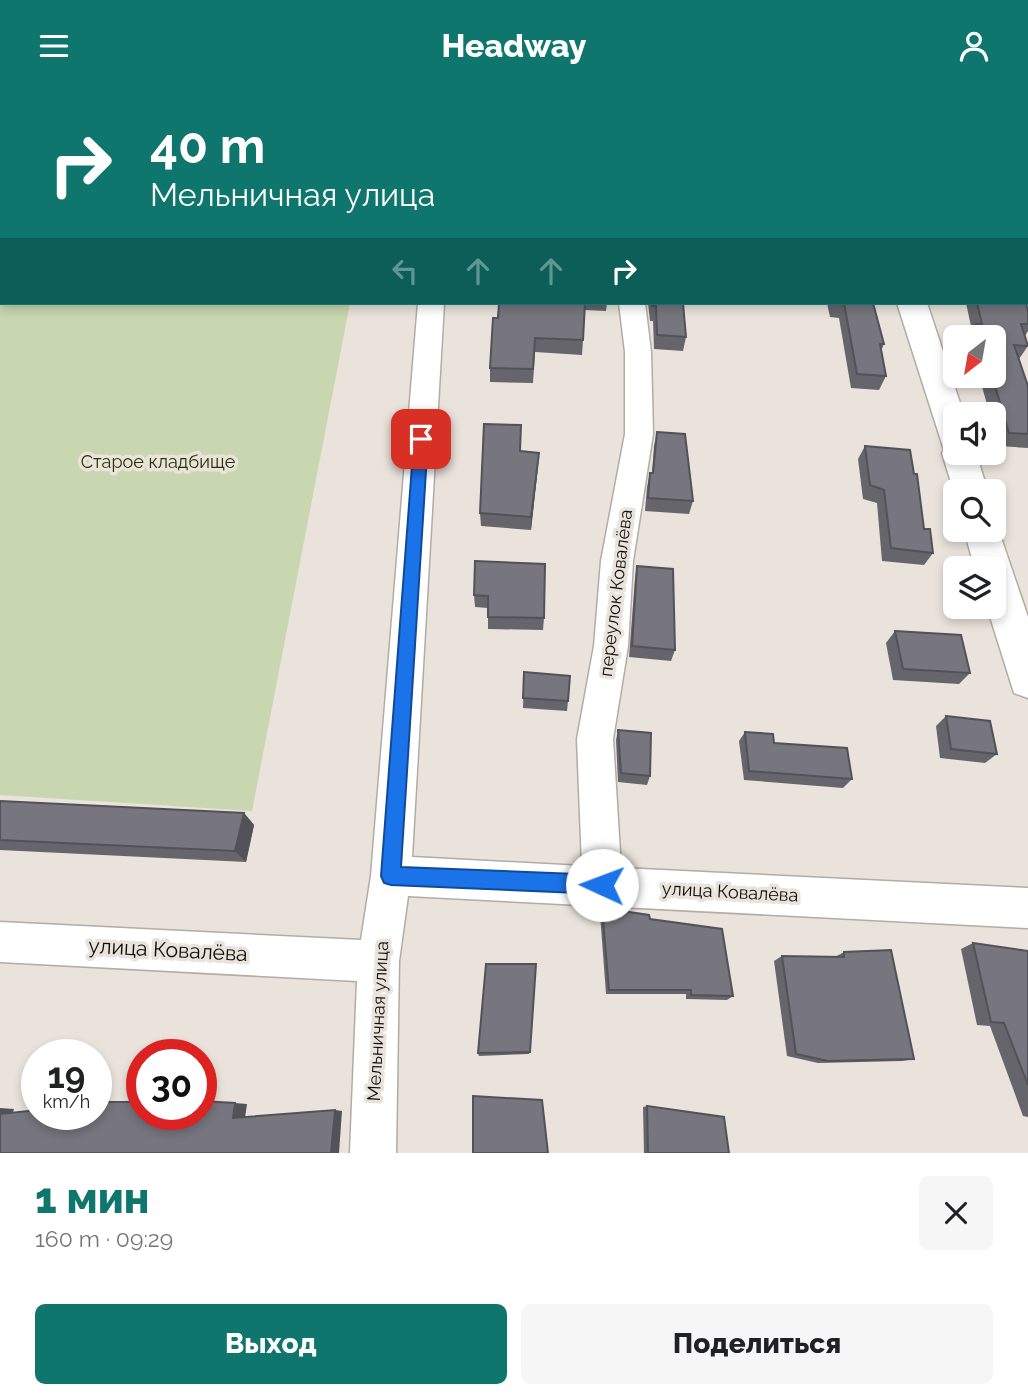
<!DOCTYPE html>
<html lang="ru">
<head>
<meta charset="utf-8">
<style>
	:root { --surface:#fff; --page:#f6f6f6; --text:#202124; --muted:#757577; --accent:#0f766e }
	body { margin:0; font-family:Raleway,sans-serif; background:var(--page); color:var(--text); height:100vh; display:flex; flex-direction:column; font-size:26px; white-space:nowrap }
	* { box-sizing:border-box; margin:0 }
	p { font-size:23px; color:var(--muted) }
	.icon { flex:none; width:38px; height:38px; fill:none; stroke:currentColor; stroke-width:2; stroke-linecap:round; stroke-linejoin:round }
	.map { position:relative; height:1062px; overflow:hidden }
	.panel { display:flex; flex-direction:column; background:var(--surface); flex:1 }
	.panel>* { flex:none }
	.hud { position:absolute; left:0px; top:0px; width:1029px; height:214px; box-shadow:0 4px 10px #0003; background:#0f766e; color:#fff; overflow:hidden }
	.needle { width:46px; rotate:211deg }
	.fabs { position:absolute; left:943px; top:234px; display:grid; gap:14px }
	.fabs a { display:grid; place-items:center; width:63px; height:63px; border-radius:10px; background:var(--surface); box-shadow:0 4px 10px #0003; font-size:35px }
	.speed { position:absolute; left:21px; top:948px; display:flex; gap:14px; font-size:35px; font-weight:700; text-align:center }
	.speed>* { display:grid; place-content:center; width:91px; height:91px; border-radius:50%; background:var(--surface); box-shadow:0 4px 10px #0003; line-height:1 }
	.speed small { font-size:18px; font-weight:400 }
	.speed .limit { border:10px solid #d22; background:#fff; color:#111 }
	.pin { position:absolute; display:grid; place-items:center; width:60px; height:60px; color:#fff; margin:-30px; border-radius:14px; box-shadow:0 4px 10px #0006 }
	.me { position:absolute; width:77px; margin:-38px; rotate:272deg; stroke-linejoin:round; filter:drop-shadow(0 0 5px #0008) }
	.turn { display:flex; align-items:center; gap:24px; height:147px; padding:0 35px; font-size:32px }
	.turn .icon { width:91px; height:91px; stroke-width:2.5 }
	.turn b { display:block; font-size:49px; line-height:60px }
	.lanes { display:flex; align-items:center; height:66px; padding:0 35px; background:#0003; justify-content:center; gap:35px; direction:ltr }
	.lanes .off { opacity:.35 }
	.round { display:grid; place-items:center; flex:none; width:74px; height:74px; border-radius:10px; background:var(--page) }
	.summary { display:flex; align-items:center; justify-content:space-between; height:119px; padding:0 35px }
	h1 { font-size:42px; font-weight:800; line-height:52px; color:var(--accent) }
	.primary-button { display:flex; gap:14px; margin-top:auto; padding:14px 35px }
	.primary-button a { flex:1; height:80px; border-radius:10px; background:var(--accent); color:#fff; font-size:28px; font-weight:800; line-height:80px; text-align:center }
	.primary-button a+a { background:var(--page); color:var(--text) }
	header { display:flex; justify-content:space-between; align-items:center; height:91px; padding:0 35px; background:var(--accent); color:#fff; font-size:32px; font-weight:800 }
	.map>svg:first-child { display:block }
</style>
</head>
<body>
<header><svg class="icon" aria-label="menu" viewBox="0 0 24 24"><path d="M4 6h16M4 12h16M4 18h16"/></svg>Headway<svg class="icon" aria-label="person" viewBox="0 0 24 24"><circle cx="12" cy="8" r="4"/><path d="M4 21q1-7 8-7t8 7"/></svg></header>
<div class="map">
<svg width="1028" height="1062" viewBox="0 0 1028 1062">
	<rect width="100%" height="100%" fill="#e9e3db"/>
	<path fill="#c8d7af" d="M0 39 2 212H350L252 720 0 704Z"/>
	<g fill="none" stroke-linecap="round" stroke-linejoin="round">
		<g stroke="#b2aca4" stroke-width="3">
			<g id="minor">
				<rect x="443" y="0" width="20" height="2"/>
				<path d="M677 0H716L717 2H678Z"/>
				<rect x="1027" y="25" width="1" height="12"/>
				<rect x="0" y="150" width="2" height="16"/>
				<path d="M418 212H444L412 766 582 775 577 648 594 555 601 470 625 343V261L619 212H645L651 261 653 343 633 470 628 555 613 648 621 777 1028 797V837L408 805 399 870 396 1062H350L357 890 0 871V831L361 849 371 785Z"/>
			</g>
		</g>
		<g stroke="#b2aca4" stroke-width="3">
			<g id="major">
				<path d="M834 0H858L859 2H835Z"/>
				<path d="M897 212H927L964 324H956V362H976L988 401H956V405L954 401 942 362 944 359Z"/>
				<path d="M995 429 1028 526V607L1014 602 987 516H994V478H975L964 439H994Z"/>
			</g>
		</g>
		<path stroke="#938f89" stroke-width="3.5" stroke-dasharray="2.5 2.5" stroke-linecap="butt" d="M512 0 536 2"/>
		<use href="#minor" fill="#fff" fill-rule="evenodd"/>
		<use href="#major" fill="#fff" fill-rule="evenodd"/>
	</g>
	<g fill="#66656c">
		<path d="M0 0H353L352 2H2V33H0Z"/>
		<path d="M1001 0H1024L1023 2Z"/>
		<path d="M499 212H607L606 220 585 219 582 264 535 261 533 292 490 291V277Z"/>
		<path d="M648 212H683L686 246 683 260 654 258 653 230H650Z"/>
		<path d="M827 212H873L884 253 881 260 886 285 879 299 851 297 839 227 830 226Z"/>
		<path d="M966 212H1026L1028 220V240L1025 245 1028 255 1019 268 1028 295V357L999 355 994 337V324H990L979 285H994V247H968L972 240Z"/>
		<path d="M657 341 693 410 689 423 645 420 647 396 650 382H652L654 355Z"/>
		<path d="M865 355 924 438 933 462 924 474 882 470 877 412 863 408 858 368Z"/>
		<path d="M539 362 538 375 531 439 481 435 480 422Z"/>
		<path d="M475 470 544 527 543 539 488 538V517L475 516 474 504Z"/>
		<path d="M637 475 675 559 671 570 629 566 635 487Z"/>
		<path d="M895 540 970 582 959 593 893 589 886 552Z"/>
		<path d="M524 581 568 610 567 620 523 617Z"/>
		<path d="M946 625 997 663 985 672 940 667 936 635Z"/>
		<path d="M618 639 650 685 647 694 618 691 616 649Z"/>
		<path d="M745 641 852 688 843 697 744 689 739 650Z"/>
		<path d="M0 710 244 722 254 734 246 771 0 759Z"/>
		<path d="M602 817 650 828 733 905 727 909 686 908V903H606L600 823Z"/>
		<path d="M973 852 1028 860V1026L1023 1025 990 935 977 934 961 858Z"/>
		<path d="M844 861 914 968 902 970 818 972 787 965 774 870 782 865 835 866Z"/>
		<path d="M536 873 529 963 479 965 478 962Z"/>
		<path d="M647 1015 729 1062H644L643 1016Z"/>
	</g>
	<g fill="#535258">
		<path d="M335 0H353L352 2H334Z"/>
		<path d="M539 362 538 375 531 439V426Z"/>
		<path d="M244 722 254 734 246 771 235 760Z"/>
		<path d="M235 1012 247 1013 245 1027H233Z"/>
		<path d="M0 1017 14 1018 12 1024H0Z"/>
		<path d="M335 1019 342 1020 339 1062H331Z"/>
	</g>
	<g fill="#77757e" stroke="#535258" stroke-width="2">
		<path d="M0 0H335L334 2H2V7H0Z"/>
		<rect x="577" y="0" width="63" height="2"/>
		<rect x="692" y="0" width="134" height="2"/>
		<path d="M499 212H585L583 249 535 247 533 278 490 277 493 227H498Z"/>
		<path d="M652 212H683L686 246 657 244 656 215H652Z"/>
		<path d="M840 212H873L884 253H880L886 285 857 283 844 212Z"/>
		<path d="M977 212H1026L1028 220V233H1021L1028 255 1014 254 1028 295V343L1009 342 992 285H994V247H981L976 233H982Z"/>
		<path d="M484 333 521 334 520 360 539 362 531 426 480 422Z"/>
		<path d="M657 341 685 343 693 410 648 407 650 382H653Z"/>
		<path d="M865 355 910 359 914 383H917L924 438H930L933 462 891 457 884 399 870 394Z"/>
		<path d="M475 470 545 473 544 527 488 526V505L474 504Z"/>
		<path d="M637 475 673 478 675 559 632 555Z"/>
		<path d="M895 540 961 544 970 582 903 578Z"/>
		<path d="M524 581 570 585 568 610 523 607Z"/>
		<path d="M946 625 990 630 997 663 951 658Z"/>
		<path d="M618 639 651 642 650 685 621 682Z"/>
		<path d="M745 641 773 643 774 652 847 657 852 688 749 680Z"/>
		<path d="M0 710 244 722 235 760 0 749Z"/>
		<path d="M602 817 649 824 650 828 722 838 733 905 691 904V899H609Z"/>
		<path d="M973 852 1028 860V994L1004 932 991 931Z"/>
		<path d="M891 859 914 968 828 970 796 963 782 865 844 866V861Z"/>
		<path d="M486 873H536L530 961 478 962Z"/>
		<path d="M473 1005 542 1009 548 1062H473Z"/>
		<path d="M201 1010 235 1012 233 1027 335 1019 331 1062H0V1023L37 1019V1024H96V1011H142V1024H201Z"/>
		<path d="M647 1015 724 1026 729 1062H648Z"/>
	</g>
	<path fill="#1a73e8" stroke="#114b97" stroke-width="2" d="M421 343 428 348 401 776 602 784 609 787 611 794 609 800 602 803 391 794 384 792 381 785 414 348Z"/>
	<g text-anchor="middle" stroke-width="7" stroke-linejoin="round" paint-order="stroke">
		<g font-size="18" fill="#273403" stroke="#e9e3db">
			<text x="158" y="377">Старое кладбище</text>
		</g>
		<g font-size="18" fill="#0f0d0a" stroke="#e9e3db">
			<text transform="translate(616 502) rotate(-83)" y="6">переулок Ковалёва</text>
			<text transform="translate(730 801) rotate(3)" y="6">улица Ковалёва</text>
			<text transform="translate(378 930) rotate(-87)" y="6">Мельничная улица</text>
		</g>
		<g font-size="21" fill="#0f0d0a" stroke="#e9e3db">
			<text transform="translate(168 859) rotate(3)" y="7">улица Ковалёва</text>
		</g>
	</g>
</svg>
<div class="fabs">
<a><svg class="needle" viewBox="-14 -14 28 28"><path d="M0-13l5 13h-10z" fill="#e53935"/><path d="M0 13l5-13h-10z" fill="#757577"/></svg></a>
<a><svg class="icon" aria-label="sound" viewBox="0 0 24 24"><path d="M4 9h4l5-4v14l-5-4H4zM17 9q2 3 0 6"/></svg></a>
<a><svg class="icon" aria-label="search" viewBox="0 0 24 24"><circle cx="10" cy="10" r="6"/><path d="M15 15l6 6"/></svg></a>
<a><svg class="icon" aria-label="layers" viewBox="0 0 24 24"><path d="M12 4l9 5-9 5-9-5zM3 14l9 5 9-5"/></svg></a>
</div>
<div class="speed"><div>19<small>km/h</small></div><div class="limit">30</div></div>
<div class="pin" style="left:421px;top:348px;background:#d93025"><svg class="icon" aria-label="arrive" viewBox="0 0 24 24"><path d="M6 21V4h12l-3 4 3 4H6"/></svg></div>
<svg class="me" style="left:602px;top:794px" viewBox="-20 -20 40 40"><circle r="19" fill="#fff"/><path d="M0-13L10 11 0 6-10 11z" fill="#1a73e8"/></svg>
<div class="hud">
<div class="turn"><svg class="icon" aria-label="right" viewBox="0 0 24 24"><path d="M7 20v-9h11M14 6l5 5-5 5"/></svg><div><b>40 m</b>Мельничная улица</div></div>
<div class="lanes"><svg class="icon off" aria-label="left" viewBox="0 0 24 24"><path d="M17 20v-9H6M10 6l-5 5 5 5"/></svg><svg class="icon off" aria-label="ahead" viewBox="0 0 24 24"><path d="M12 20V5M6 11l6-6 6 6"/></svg><svg class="icon off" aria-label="ahead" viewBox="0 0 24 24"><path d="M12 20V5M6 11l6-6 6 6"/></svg><svg class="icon" aria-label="right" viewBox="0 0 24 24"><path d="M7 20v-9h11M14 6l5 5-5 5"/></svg></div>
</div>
</div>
<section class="panel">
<div class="summary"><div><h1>1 мин</h1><p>160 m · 09:29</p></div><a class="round"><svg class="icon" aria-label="close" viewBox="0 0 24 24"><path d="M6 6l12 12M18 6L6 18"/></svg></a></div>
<div class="primary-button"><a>Выход</a><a>Поделиться</a></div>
</section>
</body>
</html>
